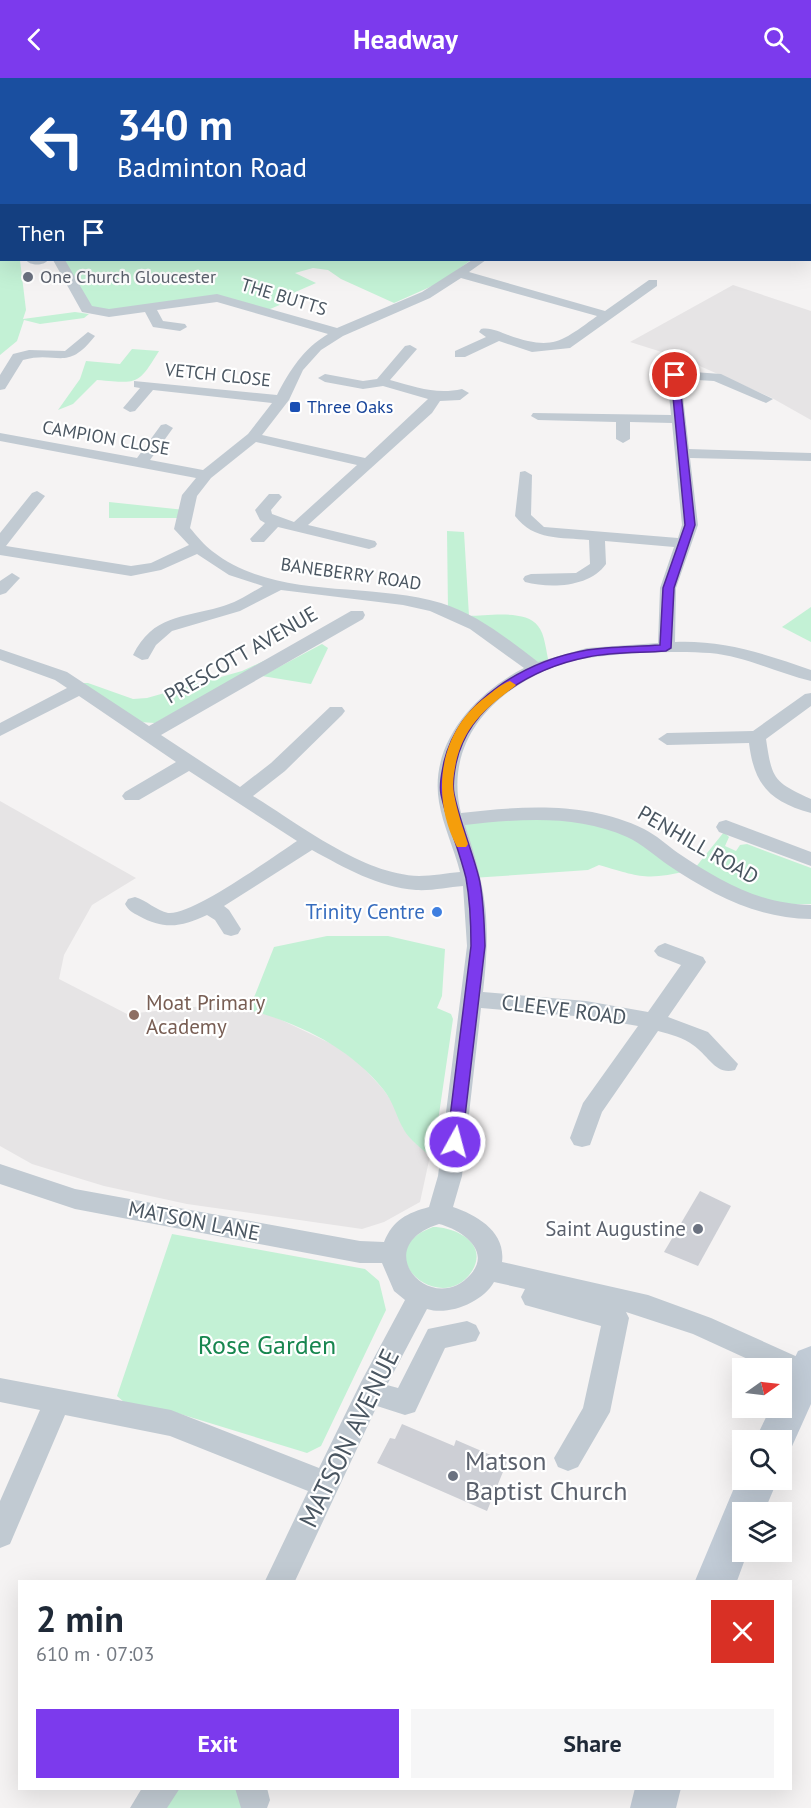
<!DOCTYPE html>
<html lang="en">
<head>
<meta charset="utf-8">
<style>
	:root { --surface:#fff; --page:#f6f6f7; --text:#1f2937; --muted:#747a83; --accent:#7c3aed }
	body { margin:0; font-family:"PT Sans",sans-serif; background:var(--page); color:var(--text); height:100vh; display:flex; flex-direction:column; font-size:22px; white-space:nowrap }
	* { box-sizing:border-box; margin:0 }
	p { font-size:20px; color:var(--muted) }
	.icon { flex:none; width:33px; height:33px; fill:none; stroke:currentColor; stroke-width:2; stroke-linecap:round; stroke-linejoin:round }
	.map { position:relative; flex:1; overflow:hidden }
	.side { position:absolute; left:18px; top:1502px; width:774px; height:210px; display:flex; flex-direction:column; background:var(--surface); border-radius:0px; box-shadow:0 6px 24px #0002 }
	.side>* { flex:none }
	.guide { position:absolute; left:0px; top:0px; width:812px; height:183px; box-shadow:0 6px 24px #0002; background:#1a4fa0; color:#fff; overflow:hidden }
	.needle { width:39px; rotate:76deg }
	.tools { position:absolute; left:732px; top:1280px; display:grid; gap:12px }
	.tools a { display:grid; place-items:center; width:60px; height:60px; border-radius:0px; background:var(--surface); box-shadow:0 6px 24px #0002; font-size:30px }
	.pin { position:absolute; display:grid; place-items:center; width:51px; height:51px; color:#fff; margin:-26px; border:3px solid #fff; border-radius:50%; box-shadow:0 2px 6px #0007 }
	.me { position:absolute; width:66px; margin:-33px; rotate:7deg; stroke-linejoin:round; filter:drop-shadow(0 0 4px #0008) }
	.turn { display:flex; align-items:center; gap:21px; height:126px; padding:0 18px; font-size:27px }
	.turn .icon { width:78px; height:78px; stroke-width:2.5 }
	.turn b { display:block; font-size:42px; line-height:51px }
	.then { display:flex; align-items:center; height:57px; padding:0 18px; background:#0003; gap:12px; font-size:22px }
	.round { display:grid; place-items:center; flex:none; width:63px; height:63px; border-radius:0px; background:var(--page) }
	.head { display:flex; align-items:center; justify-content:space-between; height:102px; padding:0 18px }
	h1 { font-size:36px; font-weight:700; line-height:45px }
	.cta { display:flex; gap:12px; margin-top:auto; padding:12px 18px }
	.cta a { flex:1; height:69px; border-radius:0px; background:var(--accent); color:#fff; font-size:24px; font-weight:700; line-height:69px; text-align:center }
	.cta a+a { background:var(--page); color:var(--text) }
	header { display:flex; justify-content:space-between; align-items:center; height:78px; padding:0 18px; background:var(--accent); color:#fff; font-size:27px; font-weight:700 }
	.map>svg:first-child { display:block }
</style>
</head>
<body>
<header><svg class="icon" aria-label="back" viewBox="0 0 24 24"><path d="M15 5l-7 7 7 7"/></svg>Headway<svg class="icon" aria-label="search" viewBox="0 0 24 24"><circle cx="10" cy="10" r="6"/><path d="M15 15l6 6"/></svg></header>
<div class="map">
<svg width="811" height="1730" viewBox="0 0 811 1730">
	<rect width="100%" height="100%" fill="#f5f3f3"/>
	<g fill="#e6e4e5">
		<path d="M733 207 811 233V342L772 320 684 281 630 264Z"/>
		<path d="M0 723 136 800 92 827 64 877 59 901 127 936 222 926 273 938 336 968 361 987 383 1011 397 1031 403 1050 430 1078 420 1124 384 1144 362 1151 187 1126 104 1108 32 1086 0 1068Z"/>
	</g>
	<g fill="#c3f1d5">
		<path d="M0 0 15 1 2 2V182H20L26 232 23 241 75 234 89 236 84 240 40 246 24 242 17 263 0 277Z"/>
		<path d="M59 182H471L439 205 394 225 341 201 328 192 313 190 295 195 316 205 284 219 289 223 263 234 228 221 118 234 87 231Z"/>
		<path d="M132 271 159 273C137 309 137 305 97 302L73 326 58 332 80 301 86 283 120 286Z"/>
		<path d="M109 424 185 432 184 440H109Z"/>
		<path d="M447 453 464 454 469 538C487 538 526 531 538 548 545 556 546 574 549 585L536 591 448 533Z"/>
		<path d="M811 529V564L782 549Z"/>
		<path d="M322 566 328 570 311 606 262 598Z"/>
		<path d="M283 574 155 645 139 644 81 605H88L133 621 147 620 242 593Z"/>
		<path d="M564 734 632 753 690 792C647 803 640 799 599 787L588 792 472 800 455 742Z"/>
		<path d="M724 754 729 759 725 768 736 773 740 767 747 766 811 790V826L769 827 695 790Z"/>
		<path d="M327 858H388L445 871 442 918 437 930 451 936 453 941 433 1077 430 1078C421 1070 410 1062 404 1052 396 1038 393 1023 383 1011 350 970 299 945 249 932L274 869Z"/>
		<path d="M433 1149C455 1149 489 1165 472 1193 441 1241 364 1174 433 1149Z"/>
		<path d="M172 1156 365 1191 379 1203 386 1232 321 1368 307 1375 177 1335 124 1324 117 1318Z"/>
		<path d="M164 1710H251L254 1722 267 1730H146Z"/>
	</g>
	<g fill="#cdcfd5">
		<path d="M700 1113 731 1128 698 1188 664 1174Z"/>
		<path d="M402 1346 454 1368 456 1362 507 1384 487 1433 377 1385 390 1360 395 1361Z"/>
	</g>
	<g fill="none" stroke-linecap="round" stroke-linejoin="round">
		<g stroke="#7690ad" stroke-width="3">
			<g id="highway">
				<path d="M683 0H702L703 2H684Z"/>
				<rect x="810" y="28" width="1" height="10"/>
			</g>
		</g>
		<g fill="#c1cad2" fill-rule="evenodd">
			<path d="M52 0H62L63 2H53Z"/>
			<path d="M304 0H316L317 2H305Z"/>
			<path d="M362 0H376L361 2Z"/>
			<path d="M520 0H534L535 2H521Z"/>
			<rect x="810" y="87" width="1" height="6"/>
			<rect x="810" y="113" width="1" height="6"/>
			<path d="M26 182H48C44 188 30 188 26 182Z"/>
			<path d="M53 182H65L92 228 109 231 217 216 337 250 422 214 472 182H486L469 194 605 233 649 202H657V208L570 270 532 274 499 263 465 279H455V273L486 259 479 254 481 251C490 249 500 254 508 257 553 273 561 264 597 238L461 200 430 220 343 258 321 272 303 292 289 322 262 357 365 380 428 321 383 308 363 311 325 304 318 300 325 296 363 303 377 301 405 268 410 267 417 271 390 302C416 309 436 317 462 311L469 315 460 322 440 323 432 335 308 447 375 463 377 466 375 469 369 471 278 449 264 464H252L250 461 265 445 260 442 255 432 269 416H279L282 419 271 432 272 436 294 444 357 387 256 364 211 400 197 418 190 450C197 458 204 467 212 473 276 523 367 503 441 525 477 536 508 561 538 584L587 570 658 565 660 510 674 469 605 463 606 486C590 509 551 511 525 504L523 501 525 498 531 496 576 495 590 486 589 462C561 459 534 463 515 438L520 394 525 393 532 397 531 437 544 449 678 460 682 447 672 345 630 344V361L623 365 616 361V344L538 342 531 338 533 335 671 337 666 287 673 283 678 284 680 293 721 296 773 321 766 325 714 303 681 301 689 371 811 375V383L690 380 698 447 676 510 675 564C723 562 766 576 811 592V603C777 595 745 578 710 575 675 572 601 575 568 584 501 605 442 659 461 735 522 728 587 723 644 751 656 757 667 767 678 775 720 803 759 826 811 827V841C756 840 713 817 668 787 655 778 642 766 627 759 576 736 519 741 465 747 487 814 491 844 483 914L586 923 648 934 681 887 658 878 654 873 658 868 665 865 703 879 706 884 668 939 708 954 738 986 735 992C716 998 708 977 693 967 684 960 670 956 658 953L602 1034 590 1067 582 1069 574 1067 570 1060 583 1025 638 948 586 939 481 930 462 1098 453 1129C477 1137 506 1154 502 1184L648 1217 711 1240 811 1285V1305L806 1307 782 1297V1290H767L693 1256 626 1234 629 1240 610 1334 578 1389 568 1393 558 1389 554 1380 583 1330 601 1248 525 1227 521 1219 525 1211 494 1204C483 1224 449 1238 427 1231L387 1307 398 1310 428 1251 467 1243 476 1247 480 1255 476 1263 445 1270 415 1334 405 1337 377 1328 295 1503H265L308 1413 170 1358 65 1337 10 1466 0 1470V1423L40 1332 0 1324V1300L171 1332 319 1390 361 1304 405 1222 394 1213 382 1185H360L75 1131 0 1106V1086L75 1111 360 1163 384 1164C393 1142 407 1135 429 1129L438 1098 467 868 463 808C448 809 432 813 416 812 378 809 345 790 312 772L224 828 229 832 241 851 238 856 231 858 224 856 215 842 207 837C182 849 164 852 139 838 133 835 128 832 125 826L128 821 135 819C146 822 157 833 168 835 192 838 274 778 297 763L189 693 139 722H125L122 718 125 714 176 684 79 618 0 658V645L67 610 55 602 0 582V571L67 594 149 648 351 533H363L365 537 363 541 161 657 240 709 271 685 330 629H342L345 633 342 637 285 693 253 718C299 746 363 797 419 798 432 798 447 795 460 794 454 770 443 748 439 724 429 665 475 615 524 590L470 551 430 533 403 527 281 512 240 533 172 553 156 567 148 581 142 582 133 577C153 537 182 540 220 529 236 525 249 516 263 508L229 497 197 476 161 492 131 498 0 477V455L32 415 37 413 45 418 6 468 131 488 151 485 189 467 174 451 182 417 196 400 0 363V355L137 380 161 347 166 346 173 350 150 382 203 392 248 356 272 325 153 312 135 333 130 334 123 330 140 310 134 309V303L277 317C290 292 303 271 328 256L217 224 157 232 163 243 185 246 187 249 180 253 153 249 145 234 109 239 82 234ZM439 1146C460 1151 492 1172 471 1196 432 1241 366 1169 439 1146Z"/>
			<path d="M88 254 95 258C66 295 58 272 23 282L5 311 0 312V297L13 276 29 272 65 273Z"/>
			<path d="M12 495 20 500 6 515 0 517V503Z"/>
			<path d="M811 615V628L766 661C772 702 774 704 811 721V735C770 724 754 707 749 665L667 667 658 661 667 655 753 653 805 616Z"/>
			<path d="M726 742 811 774V788L719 754 716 749 719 744Z"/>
			<path d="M142 1710H180L167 1730H130Z"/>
			<path d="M235 1710H267L270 1722 267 1730H241Z"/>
		</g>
		<g fill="#c1cbd6" fill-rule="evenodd">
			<path d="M811 1268V1326L789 1375 782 1378V1362H755L771 1329H782V1307L798 1273Z"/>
			<path d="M742 1391V1401H778L764 1434H742V1473H748L737 1503H695Z"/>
			<path d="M635 1710H681L676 1730H630Z"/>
		</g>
		<use href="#highway" fill="#8ba5c1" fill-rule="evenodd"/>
	</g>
	<path fill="#7c3aed" stroke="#51269a" stroke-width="1.5" d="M675 294 679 297 695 447 674 510 671 570 666 573C640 575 613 574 588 579 532 590 469 626 456 685 454 695 452 706 454 716 460 745 472 772 479 800 484 822 484 845 485 868L462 1064 455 1070 447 1064 471 868C471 845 470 822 466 800 459 771 447 744 441 716 439 705 442 695 444 684 459 621 526 583 587 572 611 568 636 569 660 567L663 510 685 447 671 297Z"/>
	<path fill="#f59e0b" d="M510 603 516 607 514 609C485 630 464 649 456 684 454 695 452 705 454 716 457 733 463 750 468 766L466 769H457C430 718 439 652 487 618 494 613 501 606 510 603Z"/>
	<g fill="#6b7280" stroke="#fff" stroke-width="2">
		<circle cx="28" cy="199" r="6"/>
		<circle cx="698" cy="1151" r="6"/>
		<circle cx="453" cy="1398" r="6"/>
	</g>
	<rect fill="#1a4fb4" stroke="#fff" stroke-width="2" x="289" y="323" width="12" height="12" rx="3"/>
	<circle fill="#3f7fe0" stroke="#fff" stroke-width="2" cx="437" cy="834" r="6"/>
	<circle fill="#8d6e63" stroke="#fff" stroke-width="2" cx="134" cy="937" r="6"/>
	<g text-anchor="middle" stroke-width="4.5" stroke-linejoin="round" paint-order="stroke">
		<g font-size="18" fill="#5b616d" stroke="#fff" text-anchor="start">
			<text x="40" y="205">One Church Gloucester</text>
		</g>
		<g font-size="18" fill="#4a5661" stroke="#fff">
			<text transform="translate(284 219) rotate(17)" y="6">THE BUTTS</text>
			<text transform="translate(218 297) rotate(6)" y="6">VETCH CLOSE</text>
			<text transform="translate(106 360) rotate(10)" y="6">CAMPION CLOSE</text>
			<text transform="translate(351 496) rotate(8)" y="6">BANEBERRY ROAD</text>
		</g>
		<g font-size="18" fill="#164399" stroke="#fff" text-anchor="start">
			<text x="307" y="335">Three Oaks</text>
		</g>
		<g font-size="21" fill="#4a5661" stroke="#fff">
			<text transform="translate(241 577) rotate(-30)" y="7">PRESCOTT AVENUE</text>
			<text transform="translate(698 767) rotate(30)" y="7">PENHILL ROAD</text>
			<text transform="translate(564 932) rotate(7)" y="7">CLEEVE ROAD</text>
			<text transform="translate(194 1143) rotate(11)" y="7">MATSON LANE</text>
		</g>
		<g font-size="21" fill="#366cbe" stroke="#fff" text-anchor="end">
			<text x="425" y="841">Trinity Centre</text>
		</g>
		<g font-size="21" fill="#785e54" stroke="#fff" text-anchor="start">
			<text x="146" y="932">Moat Primary<tspan x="146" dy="24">Academy</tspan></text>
		</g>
		<g font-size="21" fill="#5b616d" stroke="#fff" text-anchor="end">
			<text x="686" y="1158">Saint Augustine</text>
		</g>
		<g font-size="26" fill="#17864f" stroke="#fff">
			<text x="267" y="1276">Rose Garden</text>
		</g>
		<g font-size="26" fill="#4a5661" stroke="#fff">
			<text transform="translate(349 1360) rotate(-64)" y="9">MATSON AVENUE</text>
		</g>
		<g font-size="26" fill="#5b616d" stroke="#fff" text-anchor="start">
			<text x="465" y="1392">Matson<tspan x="465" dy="30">Baptist Church</tspan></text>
		</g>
	</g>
</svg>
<div class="tools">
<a><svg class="needle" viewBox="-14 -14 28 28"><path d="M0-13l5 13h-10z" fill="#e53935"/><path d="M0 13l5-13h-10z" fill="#747a83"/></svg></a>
<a><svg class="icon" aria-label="search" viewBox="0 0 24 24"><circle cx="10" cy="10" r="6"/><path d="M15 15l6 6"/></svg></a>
<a><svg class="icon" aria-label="layers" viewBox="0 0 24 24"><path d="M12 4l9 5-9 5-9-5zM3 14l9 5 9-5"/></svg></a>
</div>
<div class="pin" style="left:675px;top:297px;background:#d93025"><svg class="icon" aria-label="arrive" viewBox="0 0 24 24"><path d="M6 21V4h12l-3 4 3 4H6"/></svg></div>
<svg class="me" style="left:455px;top:1064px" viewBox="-20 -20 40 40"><circle r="17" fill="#7c3aed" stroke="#fff" stroke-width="3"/><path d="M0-11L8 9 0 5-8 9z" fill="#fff"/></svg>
<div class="guide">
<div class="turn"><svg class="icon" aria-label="left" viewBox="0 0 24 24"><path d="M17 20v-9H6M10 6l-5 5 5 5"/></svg><div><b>340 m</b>Badminton Road</div></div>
<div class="then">Then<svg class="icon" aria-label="arrive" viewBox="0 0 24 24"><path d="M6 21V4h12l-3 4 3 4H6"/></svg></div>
</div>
<section class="side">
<div class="head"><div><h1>2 min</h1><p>610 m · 07:03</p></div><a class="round" style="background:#d93025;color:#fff"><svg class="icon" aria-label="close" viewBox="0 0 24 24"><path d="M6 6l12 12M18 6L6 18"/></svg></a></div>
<div class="cta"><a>Exit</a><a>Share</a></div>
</section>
</div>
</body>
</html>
